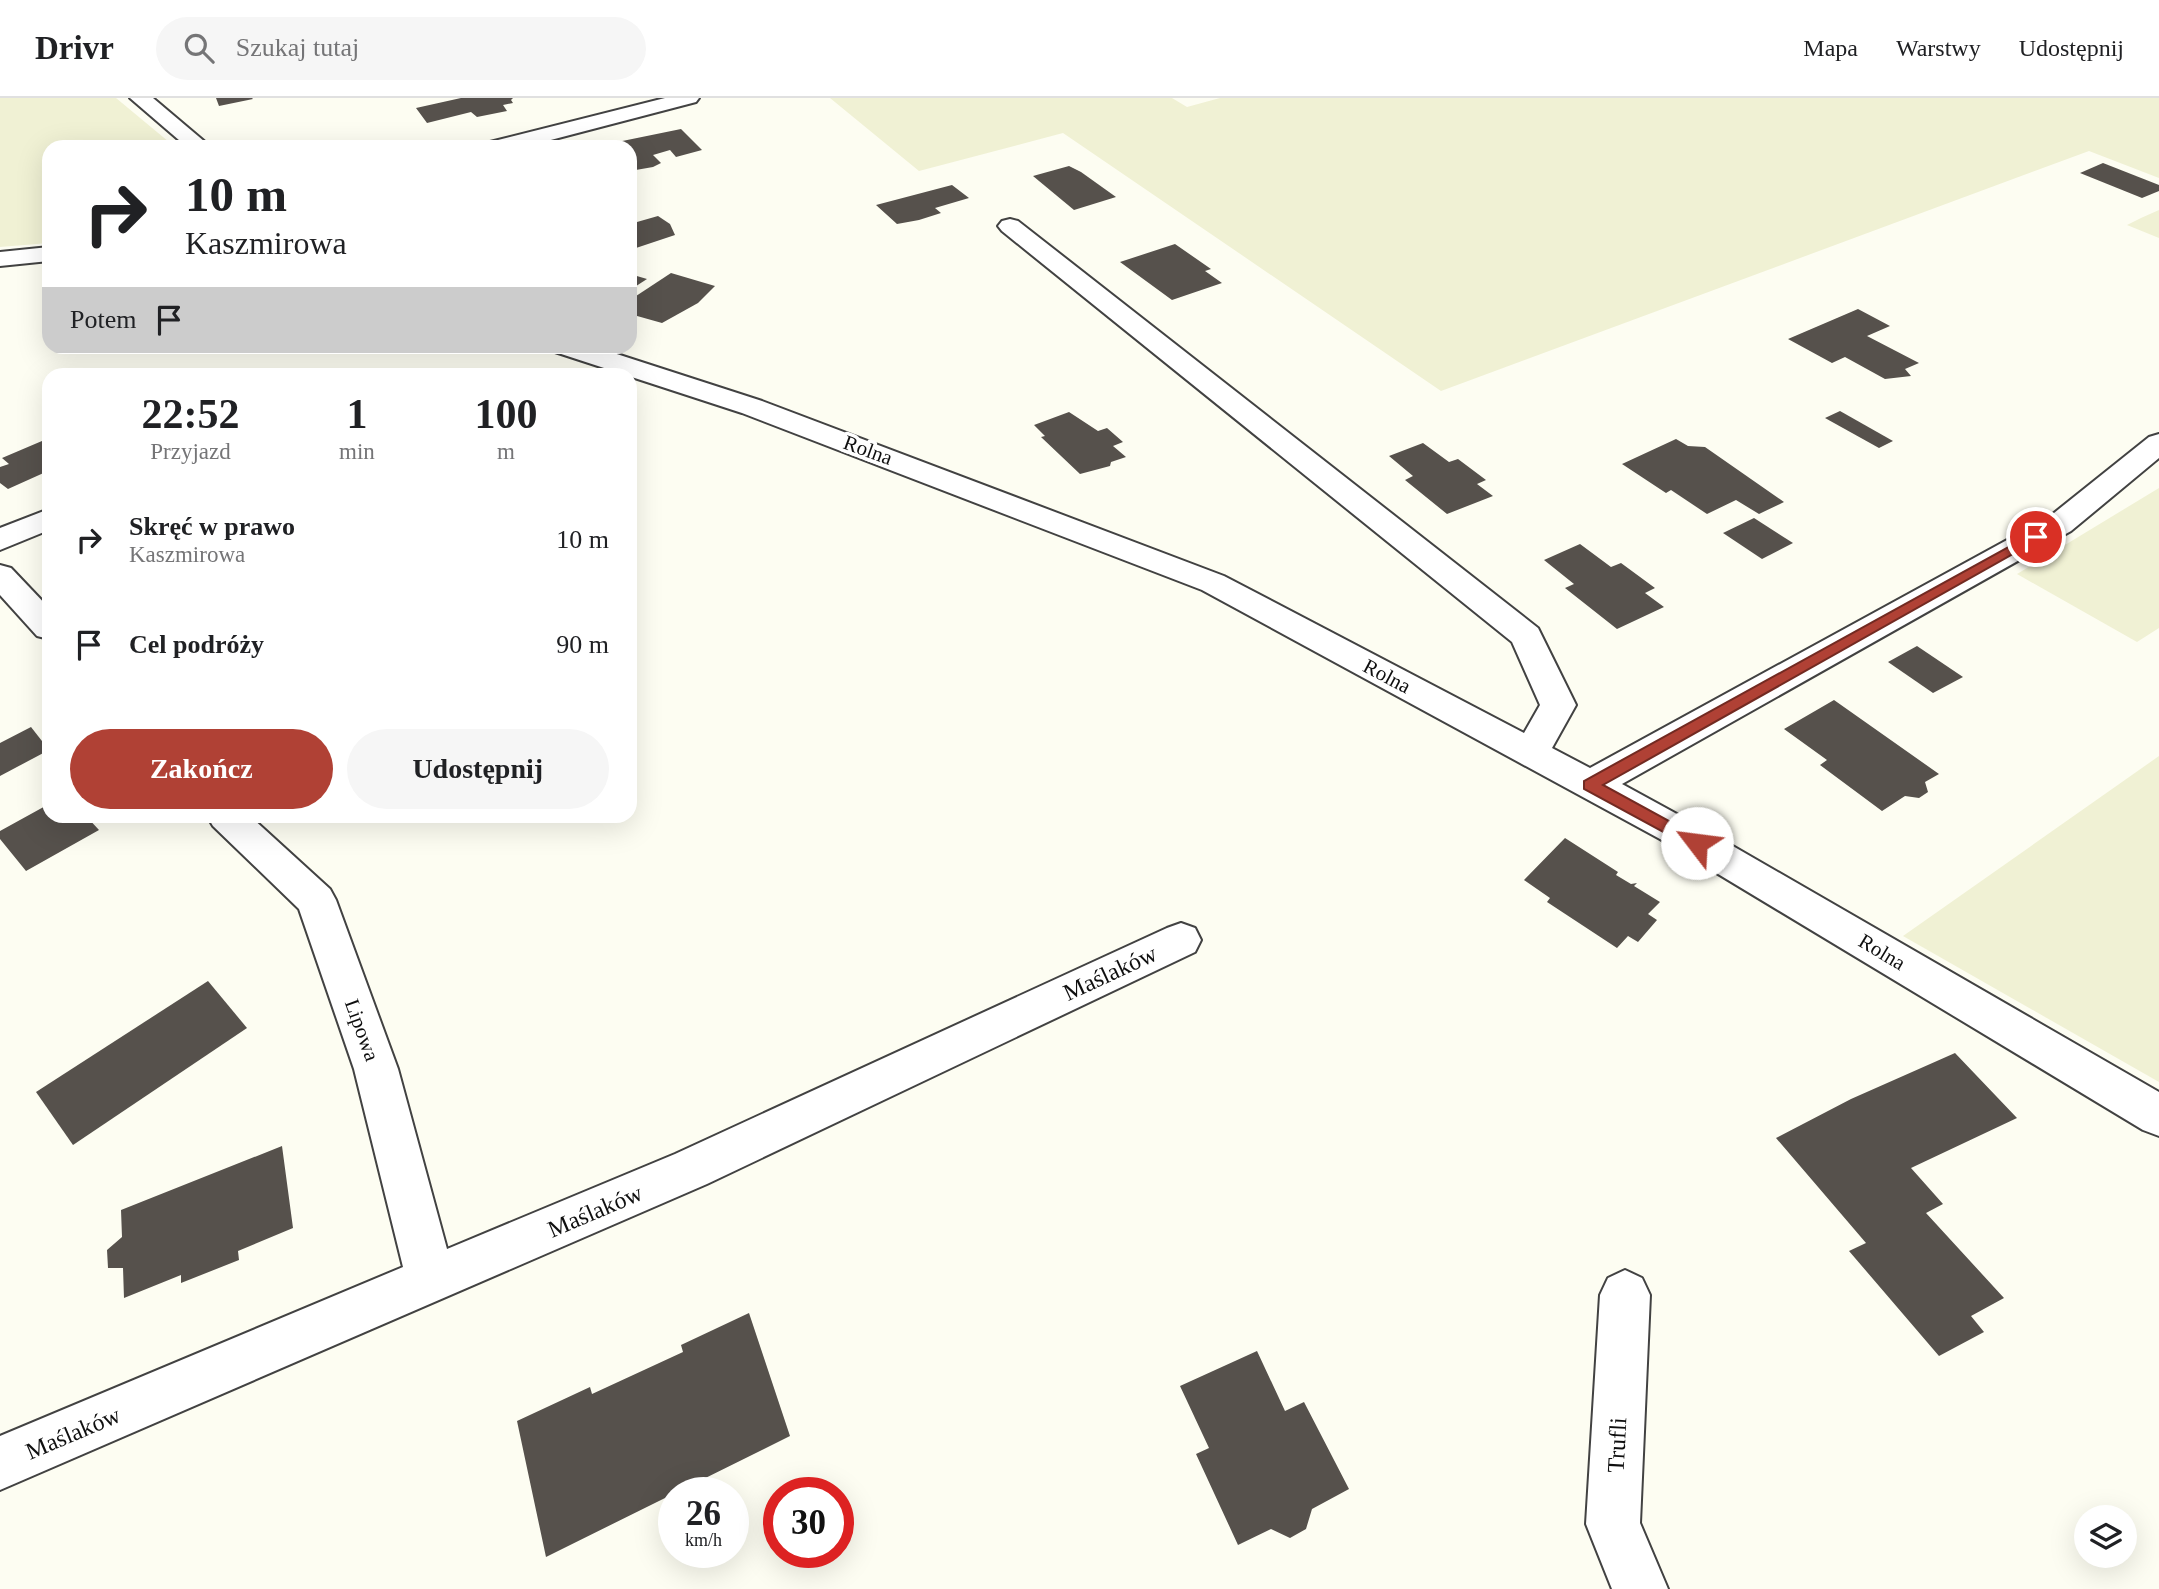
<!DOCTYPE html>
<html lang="pl">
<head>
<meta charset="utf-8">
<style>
	:root { --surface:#fff; --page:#f6f6f6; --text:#202124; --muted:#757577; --line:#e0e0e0; --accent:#b04135 }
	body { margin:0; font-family:"Times New Roman",serif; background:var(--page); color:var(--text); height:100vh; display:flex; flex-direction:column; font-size:26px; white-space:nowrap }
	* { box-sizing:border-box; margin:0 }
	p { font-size:23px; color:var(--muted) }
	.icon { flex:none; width:38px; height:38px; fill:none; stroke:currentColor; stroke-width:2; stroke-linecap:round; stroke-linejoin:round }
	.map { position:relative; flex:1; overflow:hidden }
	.drawer { position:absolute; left:42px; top:270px; width:595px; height:455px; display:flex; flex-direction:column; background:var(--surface); border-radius:21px; box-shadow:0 7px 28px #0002 }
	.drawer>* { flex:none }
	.hud { position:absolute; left:42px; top:42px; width:595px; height:214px; border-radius:21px; box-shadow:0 7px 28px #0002; background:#fff; color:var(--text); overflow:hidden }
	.buttons { position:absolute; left:2074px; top:1407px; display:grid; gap:14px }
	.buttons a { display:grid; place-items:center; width:63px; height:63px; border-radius:50%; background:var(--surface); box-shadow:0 7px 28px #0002; font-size:35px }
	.speed { position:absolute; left:658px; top:1379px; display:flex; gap:14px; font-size:35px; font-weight:700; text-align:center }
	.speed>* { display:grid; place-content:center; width:91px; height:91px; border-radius:50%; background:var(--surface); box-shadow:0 7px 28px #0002; line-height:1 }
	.speed small { font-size:18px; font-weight:400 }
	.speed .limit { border:10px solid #d22; background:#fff; color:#111 }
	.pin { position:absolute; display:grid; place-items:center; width:60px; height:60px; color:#fff; margin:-30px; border:4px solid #fff; border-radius:50%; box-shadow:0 2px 7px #0007 }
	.me { position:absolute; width:77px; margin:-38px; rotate:300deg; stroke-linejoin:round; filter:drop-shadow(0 0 5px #0008) }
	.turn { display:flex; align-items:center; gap:24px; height:147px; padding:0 28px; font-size:32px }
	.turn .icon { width:91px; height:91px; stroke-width:2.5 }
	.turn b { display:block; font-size:49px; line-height:60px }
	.then { display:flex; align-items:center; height:66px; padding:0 28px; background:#0003; gap:14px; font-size:26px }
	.eta { display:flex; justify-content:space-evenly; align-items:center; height:119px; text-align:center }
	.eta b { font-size:42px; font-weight:700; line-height:49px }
	.cta { display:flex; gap:14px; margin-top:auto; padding:14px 28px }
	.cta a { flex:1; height:80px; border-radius:42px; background:var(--accent); color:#fff; font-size:28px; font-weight:700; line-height:80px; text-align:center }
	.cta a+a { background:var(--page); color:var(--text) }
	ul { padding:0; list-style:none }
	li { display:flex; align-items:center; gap:21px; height:105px; padding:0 28px }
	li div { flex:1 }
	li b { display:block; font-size:26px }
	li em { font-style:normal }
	header { display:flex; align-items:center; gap:42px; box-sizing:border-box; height:98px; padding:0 35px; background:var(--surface); border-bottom:2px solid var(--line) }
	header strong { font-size:33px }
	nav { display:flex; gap:38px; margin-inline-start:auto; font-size:24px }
	.search { width:490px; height:63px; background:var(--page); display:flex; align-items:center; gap:18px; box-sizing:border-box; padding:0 24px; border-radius:38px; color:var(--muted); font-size:26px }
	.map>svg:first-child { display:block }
</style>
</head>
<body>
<header>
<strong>Drivr</strong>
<div class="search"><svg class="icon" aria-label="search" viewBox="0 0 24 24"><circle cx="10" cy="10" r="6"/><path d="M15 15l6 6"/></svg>Szukaj tutaj</div>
<nav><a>Mapa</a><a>Warstwy</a><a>Udostępnij</a></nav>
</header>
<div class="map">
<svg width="2159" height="1491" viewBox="0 0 2159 1491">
	<rect width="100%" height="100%" fill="#fdfdf2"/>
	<g fill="#f0f1d4">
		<path d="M0 0H116L175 49H49V145L0 149Z"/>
		<path d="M830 0H1172L1187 9 1220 0H2159V80L2089 53 1441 293 1063 35 919 73Z"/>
		<path d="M2159 112V140L2127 127 2141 120Z"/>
		<path d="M2159 390V530L2137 544 2017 476Z"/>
		<path d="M2159 658V984L1903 838Z"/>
	</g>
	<g fill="#56514c">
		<path d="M216 0H252L253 1 219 8Z"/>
		<path d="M461 0H513L511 2 513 5 503 7 507 13 477 19 471 14 427 25 416 10Z"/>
		<path d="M681 31 702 52 676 59 670 52 653 57 661 65 653 69 630 73V49H593Z"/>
		<path d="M2103 65 2159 87V93L2142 100 2080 75Z"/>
		<path d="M1069 68 1081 74 1116 99 1074 112 1033 78Z"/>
		<path d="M952 87 969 100 935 110 941 115 919 122 897 126 876 107Z"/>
		<path d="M658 118 670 126 675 137 630 152V126Z"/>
		<path d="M1175 146 1211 171 1205 173 1222 185 1172 202 1120 164Z"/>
		<path d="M671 175 715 188 698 205 662 225 630 216V202Z"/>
		<path d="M630 176 647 181 630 192Z"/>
		<path d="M1858 211 1890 228 1867 238 1919 265 1905 271 1911 278 1885 281 1845 259 1832 265 1788 241Z"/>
		<path d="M1840 313 1893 343 1879 350 1825 320Z"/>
		<path d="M1069 314 1098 333 1107 330 1123 344 1113 348 1126 359 1111 364 1110 368 1080 376 1041 339 1045 338 1034 327Z"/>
		<path d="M49 340V370L46 371 48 373 8 391 0 385V369L9 366 2 360Z"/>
		<path d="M1676 341 1688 348 1705 349 1784 404 1759 416 1736 402 1707 416 1671 392 1666 395 1622 366Z"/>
		<path d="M1423 345 1449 364 1458 361 1486 382 1477 386 1493 398 1447 416 1405 382 1413 378 1389 358Z"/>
		<path d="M1754 420 1793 445 1762 461 1723 435Z"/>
		<path d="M1580 446 1611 469 1621 465 1655 490 1645 495 1664 509 1617 531 1565 490 1574 486 1544 462Z"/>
		<path d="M1917 548 1963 579 1933 595 1888 564Z"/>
		<path d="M1834 602 1939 676 1925 684 1928 694 1919 700 1905 698 1882 713 1820 667 1827 662 1784 631Z"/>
		<path d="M31 629 49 652 0 678V645Z"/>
		<path d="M49 706V718H86L99 732 26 773 0 741V733Z"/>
		<path d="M1565 740 1618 774 1616 777 1631 786 1637 785 1634 788 1660 804 1648 816 1657 822 1638 844 1628 838 1617 850 1547 804 1550 800 1524 782Z"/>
		<path d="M208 883 247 930 73 1047 36 994Z"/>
		<path d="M1955 955 2017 1020 1911 1070 1943 1106 1926 1115 2004 1200 1971 1218 1984 1234 1939 1258 1849 1153 1866 1145 1776 1040 1851 1001Z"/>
		<path d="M282 1048 293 1130 238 1153 239 1162 181 1185V1177L124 1200 123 1170H108L107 1152 122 1139 121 1112Z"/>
		<path d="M749 1215 790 1338 546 1459 517 1323 590 1289 592 1296 683 1254 681 1247Z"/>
		<path d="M1257 1253 1285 1313 1304 1304 1349 1391 1312 1411 1306 1431 1290 1440 1271 1431 1238 1447 1196 1356 1209 1350 1180 1288Z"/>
	</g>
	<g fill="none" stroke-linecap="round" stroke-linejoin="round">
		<g stroke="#424242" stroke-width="4">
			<g id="street">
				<path d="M130 0H153L211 49H187Z"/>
				<path d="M665 0H699L696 4 524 49H487L490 44Z"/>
				<path d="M1010 121 1018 123 1538 530 1576 607 1552 650 1590 670 2049 419 2149 339 2159 336V360L2071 433 1622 686 1686 721 2159 994V1038L2143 1032 1660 741 1202 492 742 315 555 254 551 248H592L762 303 1224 478 1524 635 1540 607 1512 544 1002 133 998 128 1002 123Z"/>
				<path d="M49 149V163L0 168V154Z"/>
				<path d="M49 411V432L0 452V430Z"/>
				<path d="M0 467 11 470 49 510V541L37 538 0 497Z"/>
				<path d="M207 718H250L330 791 336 802 398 971 447 1151 675 1056 1167 830 1181 825 1195 830 1201 842 1195 854 707 1086 0 1392V1338L403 1169 354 971 299 811 213 728Z"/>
				<path d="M1625 1172 1642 1180 1650 1197 1640 1425 1668 1491H1612L1586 1426 1600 1197 1608 1180Z"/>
			</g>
		</g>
		<use href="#street" fill="#fff" fill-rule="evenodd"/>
	</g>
	<path fill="#b04135" stroke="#722a22" stroke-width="2" d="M2032 436 2043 439 1603 687 1702 741V749H1691L1584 691V683Z"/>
	<g text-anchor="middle" stroke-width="7" stroke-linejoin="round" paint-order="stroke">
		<g font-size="21" fill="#0f0f0f" stroke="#fff">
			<text transform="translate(868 352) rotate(20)" y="7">Rolna</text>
			<text transform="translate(1387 578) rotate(28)" y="7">Rolna</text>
			<text transform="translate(1882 854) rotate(31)" y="7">Rolna</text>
			<text transform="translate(362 932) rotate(70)" y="7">Lipowa</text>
		</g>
		<g font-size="24" fill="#0f0f0f" stroke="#fff">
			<text transform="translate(1110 875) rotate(-25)" y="8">Maślaków</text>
			<text transform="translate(595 1113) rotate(-23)" y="8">Maślaków</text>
			<text transform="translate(73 1335) rotate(-23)" y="8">Maślaków</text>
			<text transform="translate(1617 1347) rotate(-87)" y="8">Trufli</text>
		</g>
	</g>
</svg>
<div class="buttons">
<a><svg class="icon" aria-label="layers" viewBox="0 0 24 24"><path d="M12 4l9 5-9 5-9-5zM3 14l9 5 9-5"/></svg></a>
</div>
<div class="speed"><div>26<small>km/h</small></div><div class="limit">30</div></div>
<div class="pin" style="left:2036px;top:439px;background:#d93025"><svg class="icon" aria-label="arrive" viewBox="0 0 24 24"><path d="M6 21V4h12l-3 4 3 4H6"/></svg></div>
<svg class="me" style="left:1697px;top:745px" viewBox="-20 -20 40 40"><circle r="19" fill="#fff"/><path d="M0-13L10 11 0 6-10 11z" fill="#b04135"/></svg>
<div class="hud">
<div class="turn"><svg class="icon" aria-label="right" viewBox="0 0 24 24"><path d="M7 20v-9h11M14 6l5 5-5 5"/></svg><div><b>10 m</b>Kaszmirowa</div></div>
<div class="then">Potem<svg class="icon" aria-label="arrive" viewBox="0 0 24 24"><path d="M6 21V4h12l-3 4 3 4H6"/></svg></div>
</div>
<section class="drawer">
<div class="eta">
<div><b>22:52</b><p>Przyjazd</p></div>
<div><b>1</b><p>min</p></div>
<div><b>100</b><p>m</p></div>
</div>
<ul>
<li><svg class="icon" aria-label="right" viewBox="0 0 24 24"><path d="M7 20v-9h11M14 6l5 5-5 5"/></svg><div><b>Skręć w prawo</b><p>Kaszmirowa</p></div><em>10 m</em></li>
<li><svg class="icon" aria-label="arrive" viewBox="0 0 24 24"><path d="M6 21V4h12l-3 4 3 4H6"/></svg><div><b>Cel podróży</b></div><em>90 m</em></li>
</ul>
<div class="cta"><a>Zakończ</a><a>Udostępnij</a></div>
</section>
</div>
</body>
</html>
